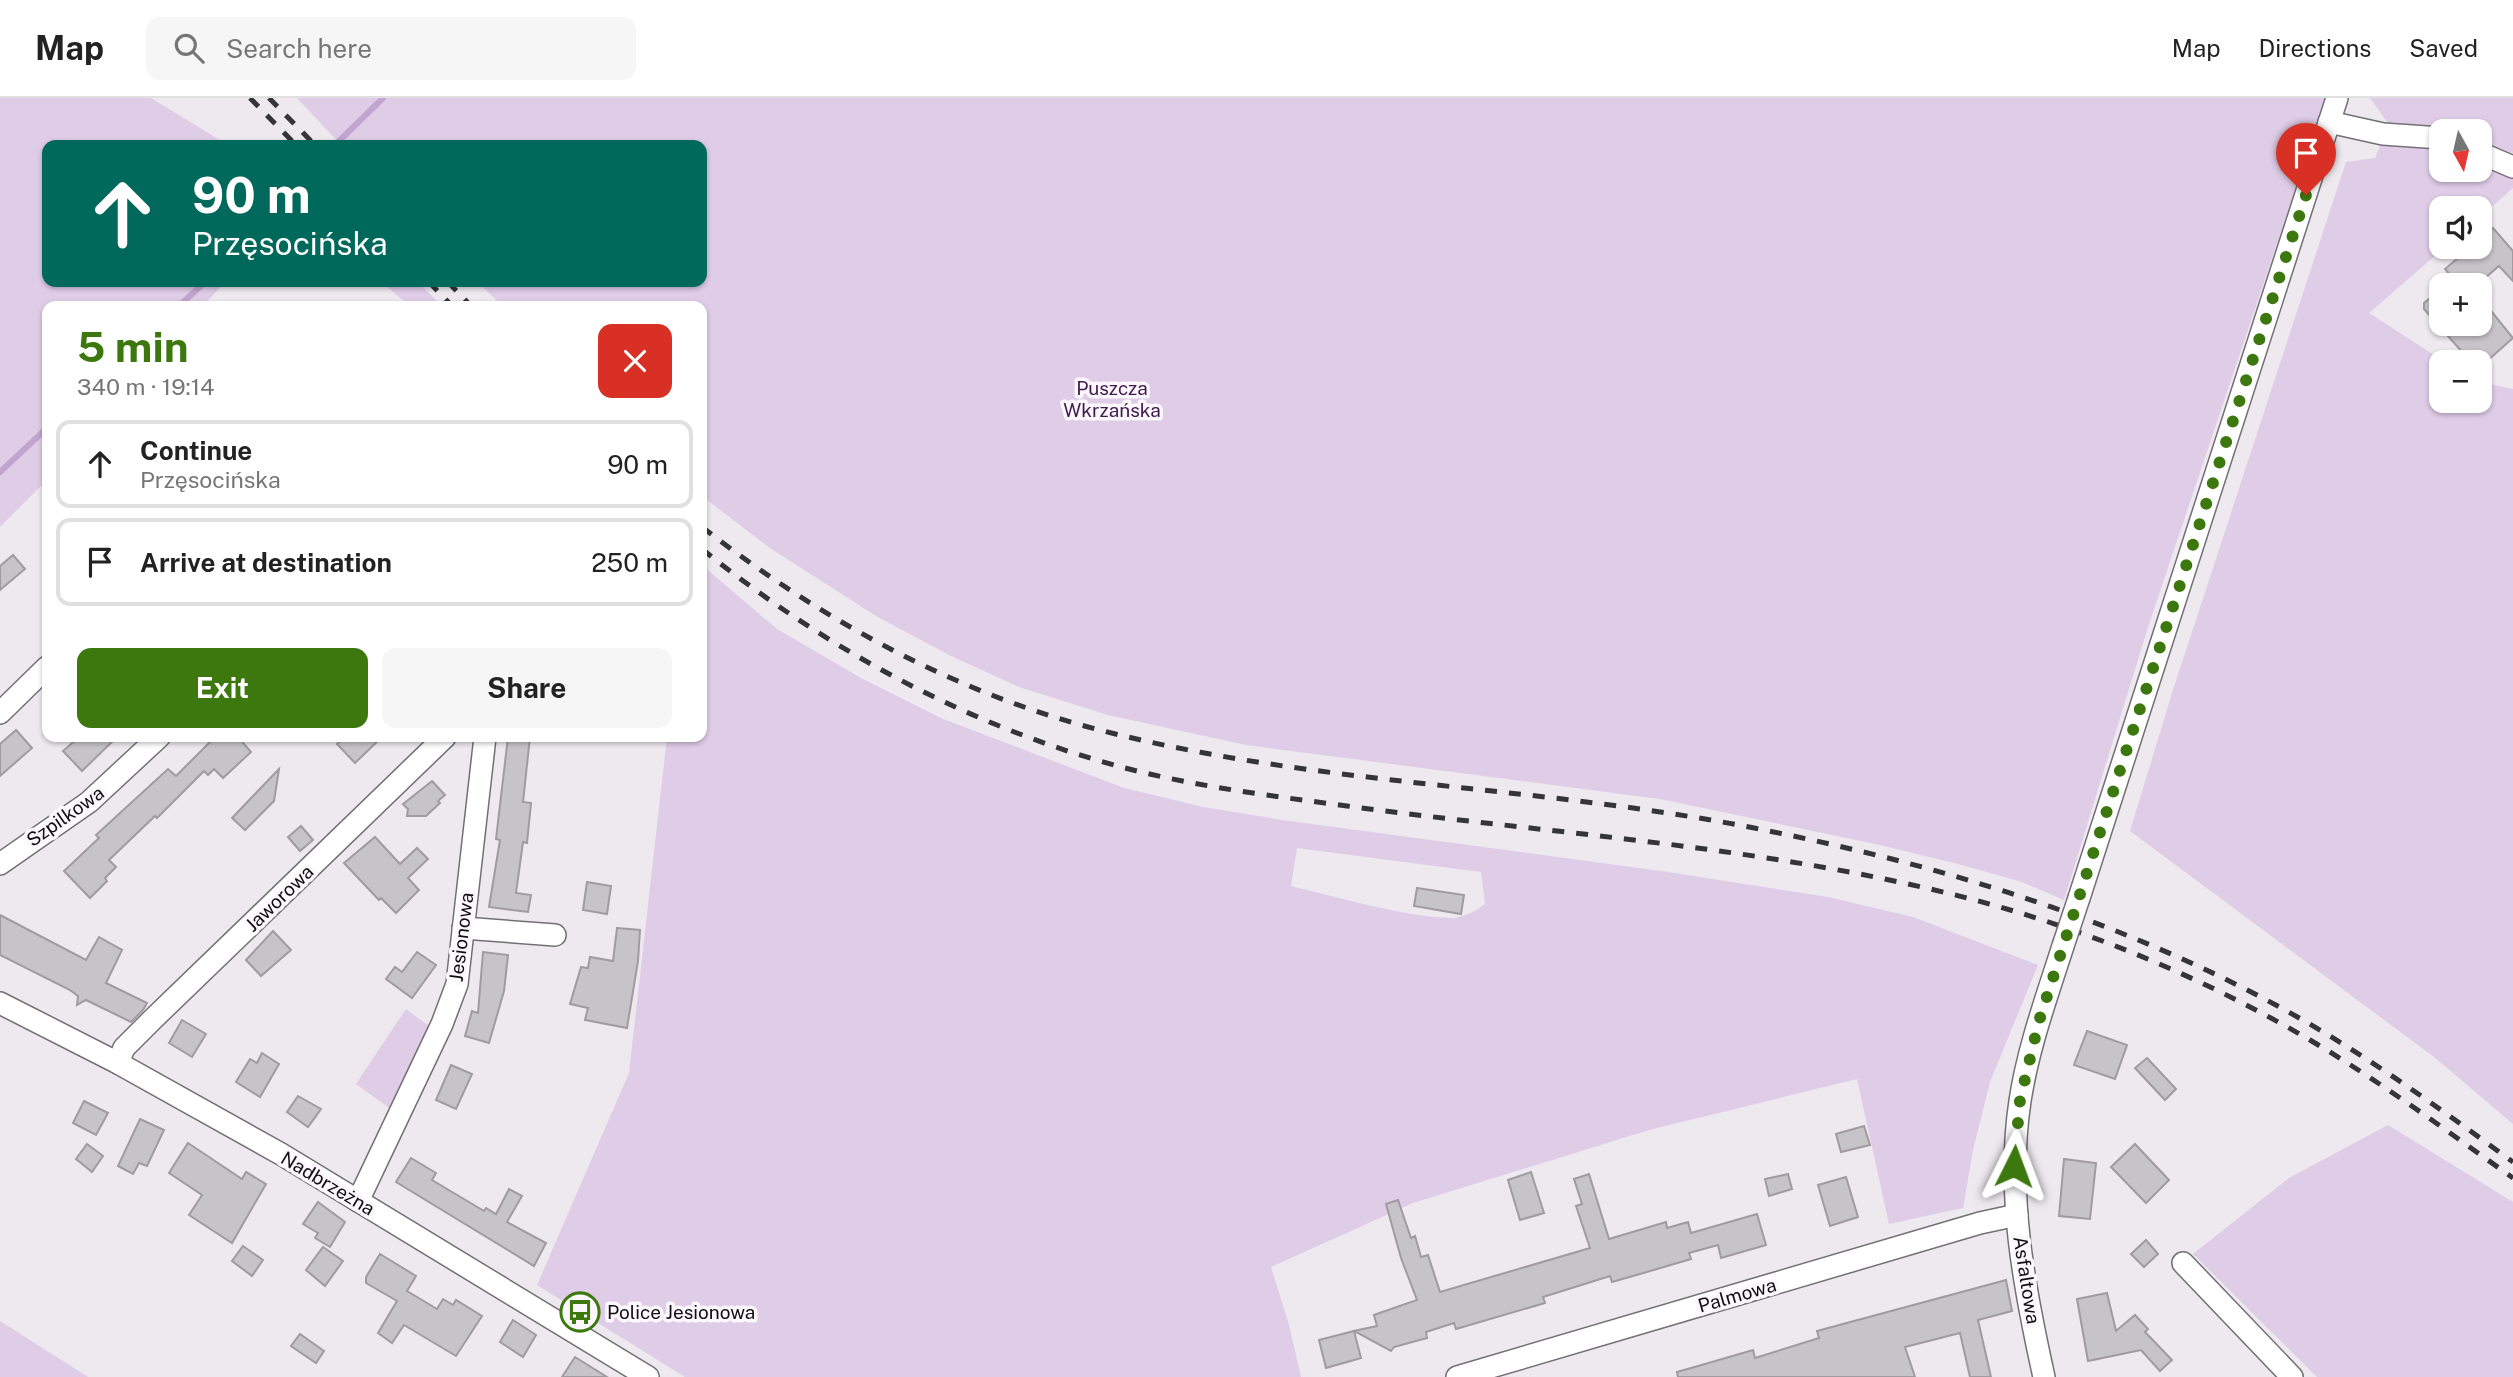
<!DOCTYPE html>
<html lang="en">
<head>
<meta charset="utf-8">
<style>
	:root { --surface:#fff; --page:#f6f6f6; --text:#222; --muted:#767676; --line:#e0e0e0; --accent:#3d780f }
	body { margin:0; font-family:"Public Sans",sans-serif; background:var(--page); color:var(--text); height:100vh; display:flex; flex-direction:column; font-size:26px; white-space:nowrap }
	* { box-sizing:border-box; margin:0 }
	p { font-size:23px; color:var(--muted) }
	.icon { flex:none; width:38px; height:38px; fill:none; stroke:currentColor; stroke-width:2; stroke-linecap:round; stroke-linejoin:round }
	.map { position:relative; flex:1; overflow:hidden }
	.details { position:absolute; left:42px; top:203px; width:665px; height:441px; display:flex; flex-direction:column; background:var(--surface); border-radius:14px; box-shadow:0 2px 5px #0004 }
	.details>* { flex:none }
	.hud { position:absolute; left:42px; top:42px; width:665px; height:147px; border-radius:14px; box-shadow:0 2px 5px #0004; background:#00695c; color:#fff; overflow:hidden }
	.needle { width:46px; rotate:172deg }
	.fabs { position:absolute; left:2429px; top:21px; display:grid; gap:14px }
	.fabs a { display:grid; place-items:center; width:63px; height:63px; border-radius:14px; background:var(--surface); box-shadow:0 2px 5px #0004; font-size:35px }
	.pin { position:absolute; display:grid; place-items:center; width:60px; height:60px; color:#fff; margin:-72px -30px; border-radius:50% 50% 50% 0; rotate:-45deg; box-shadow:0 0 7px #0007 }
	.pin .icon { rotate:45deg }
	.me { position:absolute; width:77px; margin:-38px; rotate:3deg; stroke-linejoin:round; filter:drop-shadow(0 0 5px #0008) }
	.turn { display:flex; align-items:center; gap:24px; height:147px; padding:0 35px; font-size:32px }
	.turn .icon { width:91px; height:91px; stroke-width:2.5 }
	.turn b { display:block; font-size:49px; line-height:60px }
	.round { display:grid; place-items:center; flex:none; width:74px; height:74px; border-radius:14px; background:var(--page) }
	.summary { display:flex; align-items:center; justify-content:space-between; height:119px; padding:0 35px }
	h1 { font-size:42px; font-weight:700; line-height:52px; color:var(--accent) }
	.action { display:flex; gap:14px; margin-top:auto; padding:14px 35px }
	.action a { flex:1; height:80px; border-radius:14px; background:var(--accent); color:#fff; font-size:28px; font-weight:700; line-height:80px; text-align:center }
	.action a+a { background:var(--page); color:var(--text) }
	ul { padding:0; list-style:none }
	li { display:flex; align-items:center; gap:21px; height:88px; margin:0 14px 10px; padding:0 21px; border:4px solid var(--line); border-radius:14px }
	li div { flex:1 }
	li b { display:block; font-size:26px }
	li em { font-style:normal }
	header { display:flex; align-items:center; gap:42px; box-sizing:border-box; height:98px; padding:0 35px; background:var(--surface); border-bottom:2px solid var(--line) }
	header strong { font-size:33px }
	nav { display:flex; gap:38px; margin-inline-start:auto; font-size:24px }
	.search { width:490px; height:63px; background:var(--page); display:flex; align-items:center; gap:18px; box-sizing:border-box; padding:0 24px; border-radius:14px; color:var(--muted); font-size:26px }
	.map>svg:first-child { display:block }
</style>
</head>
<body>
<header>
<strong>Map</strong>
<div class="search"><svg class="icon" aria-label="search" viewBox="0 0 24 24"><circle cx="10" cy="10" r="6"/><path d="M15 15l6 6"/></svg>Search here</div>
<nav><a>Map</a><a>Directions</a><a>Saved</a></nav>
</header>
<div class="map">
<svg width="2513" height="1279" viewBox="0 0 2513 1279">
	<rect width="100%" height="100%" fill="#ede9ef"/>
	<g fill="#dfcce7" fill-rule="evenodd">
		<path d="M0 0H151L228 47H47V184H225L203 208H47V382L0 429Z"/>
		<path d="M297 0H2326L2149 526 2064 802 2022 784 1962 767 1880 747 1660 701 1246 647 1108 617 1019 589 949 557 876 518 770 450 702 398V208H503L477 184H702V47H341Z"/>
		<path d="M2370 0H2513V55L2480 45V33H2441L2390 28Z"/>
		<path d="M2401 44 2441 49V72H2480V64L2513 77V90L2480 119V110H2441V149H2445L2369 215 2445 264H2441V303H2480V284L2513 291V1026L2434 959 2130 733 2173 592 2346 64 2375 60 2380 48Z"/>
		<path d="M381 184H418L442 208H410Z"/>
		<path d="M702 467 777 531 861 580 943 621 1124 690 1203 709 1282 722 1668 774 1828 799 1913 819 2038 867 1990 984 1973 1052 1963 1110 1889 1126 1857 981 1649 1032 1413 1105 1271 1169 1289 1227 1301 1279H685L537 1187 629 975 667 639H702ZM1297 750 1481 774 1485 806C1476 813 1462 820 1451 820 1404 819 1338 799 1291 788Z"/>
		<path d="M406 911 430 929 392 1012 356 986Z"/>
		<path d="M2388 1027 2513 1104V1279H2317L2193 1156 2289 1080Z"/>
		<path d="M0 1223 88 1279H0Z"/>
	</g>
	<g fill="none" stroke-linecap="round" stroke-linejoin="round">
		<g stroke="#c2a5cf" stroke-width="6">
			<path d="M335 47 383 0"/>
			<path d="M179 208 205 184"/>
			<path d="M0 374 47 330"/>
		</g>
	</g>
	<g fill="#c7c4c9" stroke="#9f9ba0" stroke-width="2">
		<path d="M2493 130 2513 153V183L2499 168 2477 187H2459L2445 171 2471 149H2480V141Z"/>
		<path d="M2441 191V226H2480V199L2513 240 2486 264H2471L2424 211V205Z"/>
		<path d="M13 457 25 471 0 492V468Z"/>
		<path d="M16 632 32 650 0 678V646Z"/>
		<path d="M79 639H117L82 673 63 653Z"/>
		<path d="M215 639H238L251 654 223 680 214 671 208 677 204 673 157 720 155 718 109 762 116 769 105 780 107 783 90 800 64 773 99 740 96 737 168 671 176 678Z"/>
		<path d="M345 639H382L355 665 337 646Z"/>
		<path d="M508 639H530L523 704 531 705 527 745 523 744 516 795 531 797 528 814 489 809 500 742 496 741Z"/>
		<path d="M279 671 274 703 245 732 232 720Z"/>
		<path d="M432 683 445 697 438 703 440 705 426 718H407L408 711 403 706Z"/>
		<path d="M301 728 313 742 300 753 288 739Z"/>
		<path d="M375 739 400 766 417 750 428 761 408 780 419 792 396 815 381 800 379 802 344 765Z"/>
		<path d="M587 784 611 788 607 816 583 812Z"/>
		<path d="M1417 790 1464 797 1461 816 1414 808Z"/>
		<path d="M0 817 86 862 99 839 122 852 106 885 147 905 143 912 131 924 86 902 77 907 78 898 70 892 0 857Z"/>
		<path d="M617 830 640 832 638 863 627 930 585 922 588 910 570 906 581 869 588 870 590 859 613 863Z"/>
		<path d="M273 833 291 852 261 878 246 862Z"/>
		<path d="M417 854 436 867 412 900 386 881 395 869 402 874Z"/>
		<path d="M483 854 508 857 504 893 489 945 465 938 472 913 478 915Z"/>
		<path d="M182 922 206 936 192 959 169 945Z"/>
		<path d="M2087 933 2127 947 2115 981 2074 967Z"/>
		<path d="M262 955 279 966 260 999 236 984 250 961 257 965Z"/>
		<path d="M2147 960 2176 991 2165 1002 2135 970Z"/>
		<path d="M451 967 472 976 456 1011 436 1002Z"/>
		<path d="M298 998 321 1011 308 1029 287 1014Z"/>
		<path d="M84 1003 108 1015 96 1037 73 1025Z"/>
		<path d="M140 1021 164 1032 147 1068 139 1065 133 1076 118 1068Z"/>
		<path d="M1864 1028 1870 1047 1841 1054 1836 1036Z"/>
		<path d="M188 1045 242 1081 246 1074 266 1086 232 1145 189 1117 202 1097 169 1075Z"/>
		<path d="M87 1046 103 1058 92 1074 76 1061Z"/>
		<path d="M2135 1046 2169 1082 2146 1105 2111 1069Z"/>
		<path d="M411 1060 436 1075 432 1082 484 1113 486 1110 496 1116 509 1091 522 1098 507 1124 546 1145 534 1168 396 1084Z"/>
		<path d="M2064 1061 2096 1065 2090 1121 2059 1118Z"/>
		<path d="M1531 1074 1544 1115 1520 1122 1508 1082Z"/>
		<path d="M1589 1076 1609 1141 1666 1124 1667 1130 1688 1124 1691 1135 1757 1116 1766 1147 1721 1160 1718 1147 1689 1155 1691 1161 1640 1176 1612 1184 1610 1178 1543 1199 1545 1205 1456 1231 1454 1225 1426 1234 1427 1240 1394 1249 1391 1253 1354 1233 1377 1228 1374 1217 1417 1202 1401 1160 1386 1106 1398 1102 1411 1140 1415 1138 1421 1159 1428 1157 1440 1194 1590 1150 1576 1108 1582 1106 1574 1081Z"/>
		<path d="M1788 1076 1792 1091 1769 1098 1765 1081Z"/>
		<path d="M1846 1079 1858 1119 1830 1128 1818 1087Z"/>
		<path d="M318 1104 345 1124 330 1149 315 1140 318 1135 303 1126Z"/>
		<path d="M2146 1142 2158 1156 2144 1169 2131 1156Z"/>
		<path d="M243 1148 263 1162 252 1178 232 1163Z"/>
		<path d="M323 1149 343 1163 325 1188 306 1172Z"/>
		<path d="M380 1156 416 1178 407 1193 437 1211 443 1201 453 1207 456 1202 482 1218 456 1258 404 1227 392 1245 378 1235 397 1203 366 1185V1179Z"/>
		<path d="M2006 1182 2012 1213 1978 1222 1991 1279H1970L1960 1235 1905 1249 1915 1279H1678L1677 1274 1705 1266 1753 1252 1755 1260 1819 1240 1817 1233Z"/>
		<path d="M2107 1195 2116 1233 2135 1217 2148 1231 2145 1234 2172 1262 2160 1273 2141 1252 2088 1263 2077 1201Z"/>
		<path d="M513 1222 536 1237 523 1259 500 1244Z"/>
		<path d="M1354 1233 1361 1260 1326 1270 1319 1242Z"/>
		<path d="M300 1236 324 1253 316 1265 291 1248Z"/>
		<path d="M575 1259 607 1279H562Z"/>
	</g>
	<g fill="none" stroke-linecap="round" stroke-linejoin="round">
		<g stroke="#737075" stroke-width="24">
			<g id="minor">
				<path d="M2329 24 2383 36 2441 40"/>
				<path d="M2480 55 2513 69"/>
				<path d="M0 615 47 569"/>
				<path d="M0 766 89 704 159 639"/>
				<path d="M2079 800 2337 0"/>
				<path d="M463 830 555 837"/>
				<path d="M0 905 118 965 281 1056 648 1279"/>
				<path d="M118 965 124 950 152 922 445 639"/>
				<path d="M358 1103 442 926 457 886 485 639"/>
				<path d="M2183 1165 2292 1279"/>
				<path d="M1457 1279 1980 1125 2017 1117"/>
				<path d="M2044 1279C2024 1189 2006 1095 2020 1003 2028 950 2047 898 2063 848"/>
			</g>
		</g>
		<use href="#minor" stroke="#fff" stroke-width="21"/>
		<g stroke="#353436" stroke-width="5" stroke-dasharray="12 12" stroke-linecap="butt">
			<path d="M250 0 296 47"/>
			<path d="M269 0 315 47"/>
			<path d="M429 184 452 208"/>
			<path d="M448 184 471 208"/>
			<path d="M702 429C815 517 942 588 1081 627 1302 688 1535 686 1759 731 1941 767 2121 822 2285 912 2365 956 2439 1010 2513 1064"/>
			<path d="M702 451C827 552 970 629 1125 670 1198 689 1273 698 1347 708 1553 736 1765 748 1967 800 2087 831 2204 880 2310 942 2381 984 2447 1033 2513 1080"/>
		</g>
		<g stroke="#737075" stroke-width="24" stroke-linecap="butt">
			<path id="minor-bridge" d="M2063 848 2079 800"/>
		</g>
		<use href="#minor-bridge" stroke="#fff" stroke-width="21"/>
	</g>
	<g fill="none" stroke-linecap="round" stroke-linejoin="round">
		<path stroke="#3d780f" stroke-width="12" stroke-dasharray="0 21.6" d="M2014 1068 2020 1002 2039 923 2306 97"/>
	</g>
	<defs>
		<g id="bus-ring" transform="scale(2.0125)"><circle r="9.5" fill="#fbf7fc" stroke="#3d780f" stroke-width="1.5"/><path d="M-5-6H5V4H4V6H2V4H-2V6H-4V4H-5ZM-3.5-4V0h7V-4ZM-3.5 1.2v1.5H-2V1.2ZM2 1.2v1.5H3.5V1.2Z" fill="#3d780f"/></g>
	</defs>
	<g fill-rule="evenodd">
		<use href="#bus-ring" x="580" y="1214"/>
	</g>
	<g text-anchor="middle" stroke-width="7" stroke-linejoin="round" paint-order="stroke">
		<g font-size="19" fill="#3f194d" stroke="#fbf7fc">
			<text x="1112" y="297">Puszcza<tspan x="1112" dy="22">Wkrzańska</tspan></text>
		</g>
		<g font-size="19" fill="#100f10" stroke="#fbf7fc">
			<text transform="translate(65 718) rotate(-35)" y="7">Szpilkowa</text>
			<text transform="translate(279 800) rotate(-44)" y="7">Jaworowa</text>
			<text transform="translate(461 839) rotate(-83)" y="7">Jesionowa</text>
			<text transform="translate(328 1085) rotate(31)" y="7">Nadbrzeżna</text>
			<text transform="translate(2027 1182) rotate(81)" y="7">Asfaltowa</text>
			<text transform="translate(1737 1197) rotate(-16)" y="7">Palmowa</text>
		</g>
		<g font-size="19" fill="#100f10" stroke="#fbf7fc" text-anchor="start">
			<text x="607" y="1221">Police Jesionowa</text>
		</g>
	</g>
</svg>
<div class="fabs">
<a><svg class="needle" viewBox="-14 -14 28 28"><path d="M0-13l5 13h-10z" fill="#e53935"/><path d="M0 13l5-13h-10z" fill="#767676"/></svg></a>
<a><svg class="icon" aria-label="sound" viewBox="0 0 24 24"><path d="M4 9h4l5-4v14l-5-4H4zM17 9q2 3 0 6"/></svg></a>
<a>+</a>
<a>−</a>
</div>
<div class="pin" style="left:2306px;top:97px;background:#d93025"><svg class="icon" aria-label="arrive" viewBox="0 0 24 24"><path d="M6 21V4h12l-3 4 3 4H6"/></svg></div>
<svg class="me" style="left:2014px;top:1068px" viewBox="-20 -20 40 40"><path d="M0-17L14 15 0 8-14 15z" fill="#3d780f" stroke="#fff" stroke-width="4"/></svg>
<div class="hud">
<div class="turn"><svg class="icon" aria-label="ahead" viewBox="0 0 24 24"><path d="M12 20V5M6 11l6-6 6 6"/></svg><div><b>90 m</b>Przęsocińska</div></div>
</div>
<section class="details">
<div class="summary"><div><h1>5 min</h1><p>340 m · 19:14</p></div><a class="round" style="background:#d93025;color:#fff"><svg class="icon" aria-label="close" viewBox="0 0 24 24"><path d="M6 6l12 12M18 6L6 18"/></svg></a></div>
<ul>
<li><svg class="icon" aria-label="ahead" viewBox="0 0 24 24"><path d="M12 20V5M6 11l6-6 6 6"/></svg><div><b>Continue</b><p>Przęsocińska</p></div><em>90 m</em></li>
<li><svg class="icon" aria-label="arrive" viewBox="0 0 24 24"><path d="M6 21V4h12l-3 4 3 4H6"/></svg><div><b>Arrive at destination</b></div><em>250 m</em></li>
</ul>
<div class="action"><a>Exit</a><a>Share</a></div>
</section>
</div>
</body>
</html>
